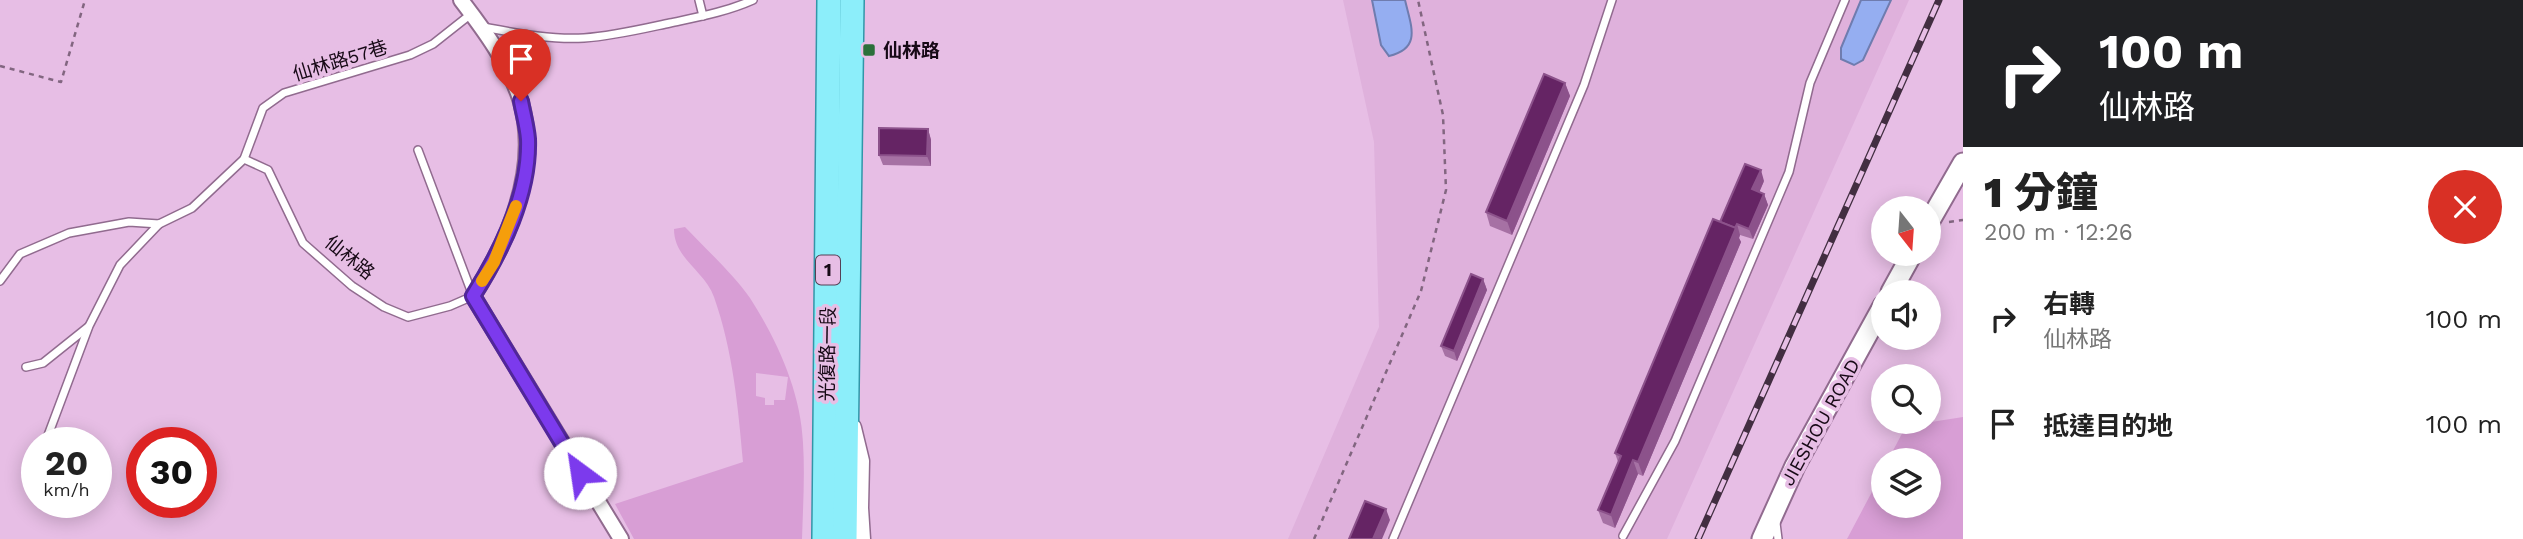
<!DOCTYPE html>
<html lang="zh-TW">
<head>
<meta charset="utf-8">
<style>
	:root { --surface:#fff; --page:#f2f2f2; --text:#222; --muted:#767676 }
	body { margin:0; font-family:"Work Sans","Noto Sans TC",sans-serif; background:var(--page); color:var(--text); height:100vh; display:flex; flex-direction:column; font-size:26px; white-space:nowrap }
	* { box-sizing:border-box; margin:0 }
	p { font-size:23px; color:var(--muted) }
	.icon { flex:none; width:38px; height:38px; fill:none; stroke:currentColor; stroke-width:2; stroke-linecap:round; stroke-linejoin:round }
	.map { position:relative; flex:1; overflow:hidden }
	.side { display:flex; flex-direction:column; background:var(--surface); width:560px }
	.side>* { flex:none }
	.top-card { background:#202124; color:#fff; overflow:hidden }
	.needle { width:46px; rotate:163deg }
	.fabs { position:absolute; left:1871px; top:196px; display:grid; gap:14px }
	.fabs a { display:grid; place-items:center; width:70px; height:70px; border-radius:50%; background:var(--surface); box-shadow:0 4px 18px #0003; font-size:35px }
	.speed { position:absolute; left:21px; top:427px; display:flex; gap:14px; font-size:35px; font-weight:700; text-align:center }
	.speed>* { display:grid; place-content:center; width:91px; height:91px; border-radius:50%; background:var(--surface); box-shadow:0 4px 18px #0003; line-height:1 }
	.speed small { font-size:18px; font-weight:400 }
	.speed .limit { border:10px solid #d22; background:#fff; color:#111 }
	.pin { position:absolute; display:grid; place-items:center; width:60px; height:60px; color:#fff; margin:-72px -30px; border-radius:50% 50% 50% 0; rotate:-45deg; box-shadow:0 0 7px #0007 }
	.pin .icon { rotate:45deg }
	.me { position:absolute; width:77px; margin:-38px; rotate:329deg; stroke-linejoin:round; filter:drop-shadow(0 0 5px #0008) }
	.turn { display:flex; align-items:center; gap:24px; height:147px; padding:0 21px; font-size:32px }
	.turn .icon { width:91px; height:91px; stroke-width:2.5 }
	.turn b { display:block; font-size:49px; line-height:60px }
	.round { display:grid; place-items:center; flex:none; width:74px; height:74px; border-radius:37px; background:var(--page) }
	.overview { display:flex; align-items:center; justify-content:space-between; height:119px; padding:0 21px }
	h1 { font-size:42px; font-weight:800; line-height:52px }
	ul { padding:0; list-style:none }
	li { display:flex; align-items:center; gap:21px; height:105px; padding:0 21px }
	li div { flex:1 }
	li b { display:block; font-size:26px }
	li em { font-style:normal }
	main { display:flex; flex:1; min-height:0 }
	.map>svg:first-child { display:block }
</style>
</head>
<body>
<main>
<div class="map">
<svg width="1963" height="539" viewBox="0 0 1963 539">
	<rect width="100%" height="100%" fill="#e7bee5"/>
	<path fill="#dfb1dc" d="M1343 0H1909L1667 539H1288L1379 327 1374 142Z"/>
	<g fill="#d89ed5" fill-rule="evenodd">
		<path d="M685 227C705 248 734 275 750 298 777 340 801 392 803 443 805 474 803 507 802 539H634L615 504 743 462C738 406 733 351 714 297 705 271 674 259 674 229ZM756 373 788 377 785 400H774V405H765V398L756 396Z"/>
		<path d="M1963 417V539H1847L1883 471V506H1928V460H1888L1906 426Z"/>
	</g>
	<g fill="#95aef1" stroke="#6f7caf" stroke-width="2">
		<path d="M1372 0H1405C1411 26 1422 48 1389 56L1381 45Z"/>
		<path d="M1861 0H1891L1863 60 1854 65 1841 59V48Z"/>
	</g>
	<g fill="none" stroke-linecap="round" stroke-linejoin="round">
		<g stroke="#916b8f" stroke-width="10">
			<g id="service">
				<path d="M699 0 703 16"/>
				<path d="M483 27C516 33 551 40 584 38 613 36 642 29 670 23 698 17 726 12 753 0"/>
				<path d="M244 159 268 170 303 243 352 286 384 307 408 317 450 306 473 296 418 150"/>
				<path d="M0 281 20 254 69 233 129 222 159 224 192 208 244 159 263 108 284 93 410 55 433 44 471 14"/>
				<path d="M26 367 43 363 88 327"/>
				<path d="M47 438 89 326 120 265 159 224"/>
				<path d="M1776 523 1778 539"/>
				<path d="M1623 536 1675 441 1789 172 1810 83 1845 0"/>
				<path d="M1393 539 1584 85 1612 0"/>
			</g>
		</g>
		<g stroke="#916b8f" stroke-width="18">
			<path id="minor" d="M461 0C484 30 510 65 521 102 540 170 509 240 473 296L621 539"/>
		</g>
		<g stroke="#916b8f" stroke-width="21">
			<path id="tertiary" d="M852 428 860 461 859 508 861 539"/>
		</g>
		<g stroke="#916b8f" stroke-width="23">
			<g id="secondary">
				<path d="M1928 224 1963 163"/>
				<path d="M1891 292 1912 254"/>
				<path d="M1762 539 1795 466 1883 306"/>
			</g>
		</g>
		<g stroke="#3196a8" stroke-width="26">
			<g id="primary">
				<path d="M824 539 829 0"/>
				<path d="M845 539 852 0"/>
			</g>
		</g>
		<g stroke="#826680" stroke-width="2.5" stroke-dasharray="5 5" stroke-linecap="butt">
			<path d="M0 66 61 82 85 0"/>
			<path d="M1949 222 1963 220"/>
			<path d="M1314 539 1421 291 1446 190 1443 115 1418 0"/>
		</g>
		<use href="#service" stroke="#fff" stroke-width="7"/>
		<use href="#minor" stroke="#fff" stroke-width="14"/>
		<use href="#tertiary" stroke="#fff" stroke-width="18"/>
		<use href="#secondary" stroke="#fff" stroke-width="19"/>
		<use href="#primary" stroke="#8ceefa" stroke-width="23"/>
		<g stroke="#422e41" stroke-width="7">
			<path id="rail" d="M1698 539 1939 0"/>
		</g>
		<use href="#rail" stroke="#e7bee5" stroke-width="4.5" stroke-dasharray="13" stroke-linecap="butt"/>
	</g>
	<g fill="#a671a4">
		<path d="M1565 83 1570 96 1512 235 1490 226 1486 212Z"/>
		<path d="M928 129 931 140V166L883 165 879 155Z"/>
		<path d="M1764 181 1759 192 1764 194 1768 205 1753 239 1740 235 1739 238 1741 242 1643 476 1638 474 1615 528 1603 523 1598 510 1618 462 1615 453 1720 222Z"/>
		<path d="M1483 279 1487 290 1457 361 1445 356 1441 346Z"/>
	</g>
	<g fill="#8c528b">
		<path d="M1565 83 1570 96 1512 235 1507 221Z"/>
		<path d="M928 129 931 140V166L927 156Z"/>
		<path d="M1761 170 1764 181 1756 200 1752 189Z"/>
		<path d="M1764 194 1768 205 1753 239 1749 229Z"/>
		<path d="M1737 224 1740 235 1739 238 1741 242 1643 476 1638 462Z"/>
		<path d="M1483 279 1487 290 1457 361 1454 351Z"/>
		<path d="M1633 460 1638 474 1615 528 1611 515Z"/>
		<path d="M1386 509 1390 520 1382 539H1373Z"/>
	</g>
	<g fill="#652464" stroke="#8c528b" stroke-width="2">
		<path d="M1544 74 1565 83 1507 221 1486 212Z"/>
		<path d="M879 128 928 129 927 156 879 155Z"/>
		<path d="M1745 164 1761 170 1752 189 1764 194 1749 229 1737 224 1735 228 1720 222Z"/>
		<path d="M1713 219 1736 228 1638 462 1633 460 1611 515 1598 510 1621 456 1615 453Z"/>
		<path d="M1471 274 1483 279 1454 351 1441 346Z"/>
		<path d="M1365 501 1386 509 1373 539H1349Z"/>
	</g>
	<g fill="none" stroke-linecap="round" stroke-linejoin="round">
		<g stroke="#51269a" stroke-width="18">
			<path id="route" d="M521 101C523 113 527 126 528 139 530 194 502 250 473 296L580 473"/>
		</g>
		<use href="#route" stroke="#7c3aed" stroke-width="12"/>
		<path stroke="#f59e0b" stroke-width="12" d="M482 281 494 262 516 206"/>
	</g>
	<rect fill="#2b6f3a" stroke="#e7bee5" stroke-width="2.5" x="862" y="43" width="14" height="14" rx="3.5"/>
	<g text-anchor="middle" stroke-width="7" stroke-linejoin="round" paint-order="stroke">
		<rect fill="#e7bee5" stroke="#553f54" stroke-width="2" x="816" y="255.5" width="24" height="29" rx="5"/>
		<g font-size="18" font-weight="bold" fill="#170916">
			<text x="828" y="276">1</text>
		</g>
		<g font-size="19" font-weight="bold" fill="#170916" stroke="#e7bee5" text-anchor="start">
			<text x="883" y="57">仙林路</text>
		</g>
		<g font-size="19" fill="#170916" stroke="#e7bee5">
			<text transform="translate(340 60) rotate(-17)" y="7">仙林路57巷</text>
			<text transform="translate(350 257) rotate(39)" y="7">仙林路</text>
			<text transform="translate(827 354) rotate(-89)" y="7">光復路一段</text>
			<text transform="translate(1820 422) rotate(-61)" y="7">JIESHOU ROAD</text>
		</g>
	</g>
</svg>
<div class="fabs">
<a><svg class="needle" viewBox="-14 -14 28 28"><path d="M0-13l5 13h-10z" fill="#e53935"/><path d="M0 13l5-13h-10z" fill="#767676"/></svg></a>
<a><svg class="icon" aria-label="sound" viewBox="0 0 24 24"><path d="M4 9h4l5-4v14l-5-4H4zM17 9q2 3 0 6"/></svg></a>
<a><svg class="icon" aria-label="search" viewBox="0 0 24 24"><circle cx="10" cy="10" r="6"/><path d="M15 15l6 6"/></svg></a>
<a><svg class="icon" aria-label="layers" viewBox="0 0 24 24"><path d="M12 4l9 5-9 5-9-5zM3 14l9 5 9-5"/></svg></a>
</div>
<div class="speed"><div>20<small>km/h</small></div><div class="limit">30</div></div>
<div class="pin" style="left:521px;top:101px;background:#d93025"><svg class="icon" aria-label="arrive" viewBox="0 0 24 24"><path d="M6 21V4h12l-3 4 3 4H6"/></svg></div>
<svg class="me" style="left:580px;top:473px" viewBox="-20 -20 40 40"><circle r="19" fill="#fff"/><path d="M0-13L10 11 0 6-10 11z" fill="#7c3aed"/></svg>
</div>
<section class="side">
<div class="top-card">
<div class="turn"><svg class="icon" aria-label="right" viewBox="0 0 24 24"><path d="M7 20v-9h11M14 6l5 5-5 5"/></svg><div><b>100 m</b>仙林路</div></div>
</div>
<div class="overview"><div><h1>1 分鐘</h1><p>200 m · 12:26</p></div><a class="round" style="background:#d93025;color:#fff"><svg class="icon" aria-label="close" viewBox="0 0 24 24"><path d="M6 6l12 12M18 6L6 18"/></svg></a></div>
<ul>
<li><svg class="icon" aria-label="right" viewBox="0 0 24 24"><path d="M7 20v-9h11M14 6l5 5-5 5"/></svg><div><b>右轉</b><p>仙林路</p></div><em>100 m</em></li>
<li><svg class="icon" aria-label="arrive" viewBox="0 0 24 24"><path d="M6 21V4h12l-3 4 3 4H6"/></svg><div><b>抵達目的地</b></div><em>100 m</em></li>
</ul>
</section>
</main>
</body>
</html>
